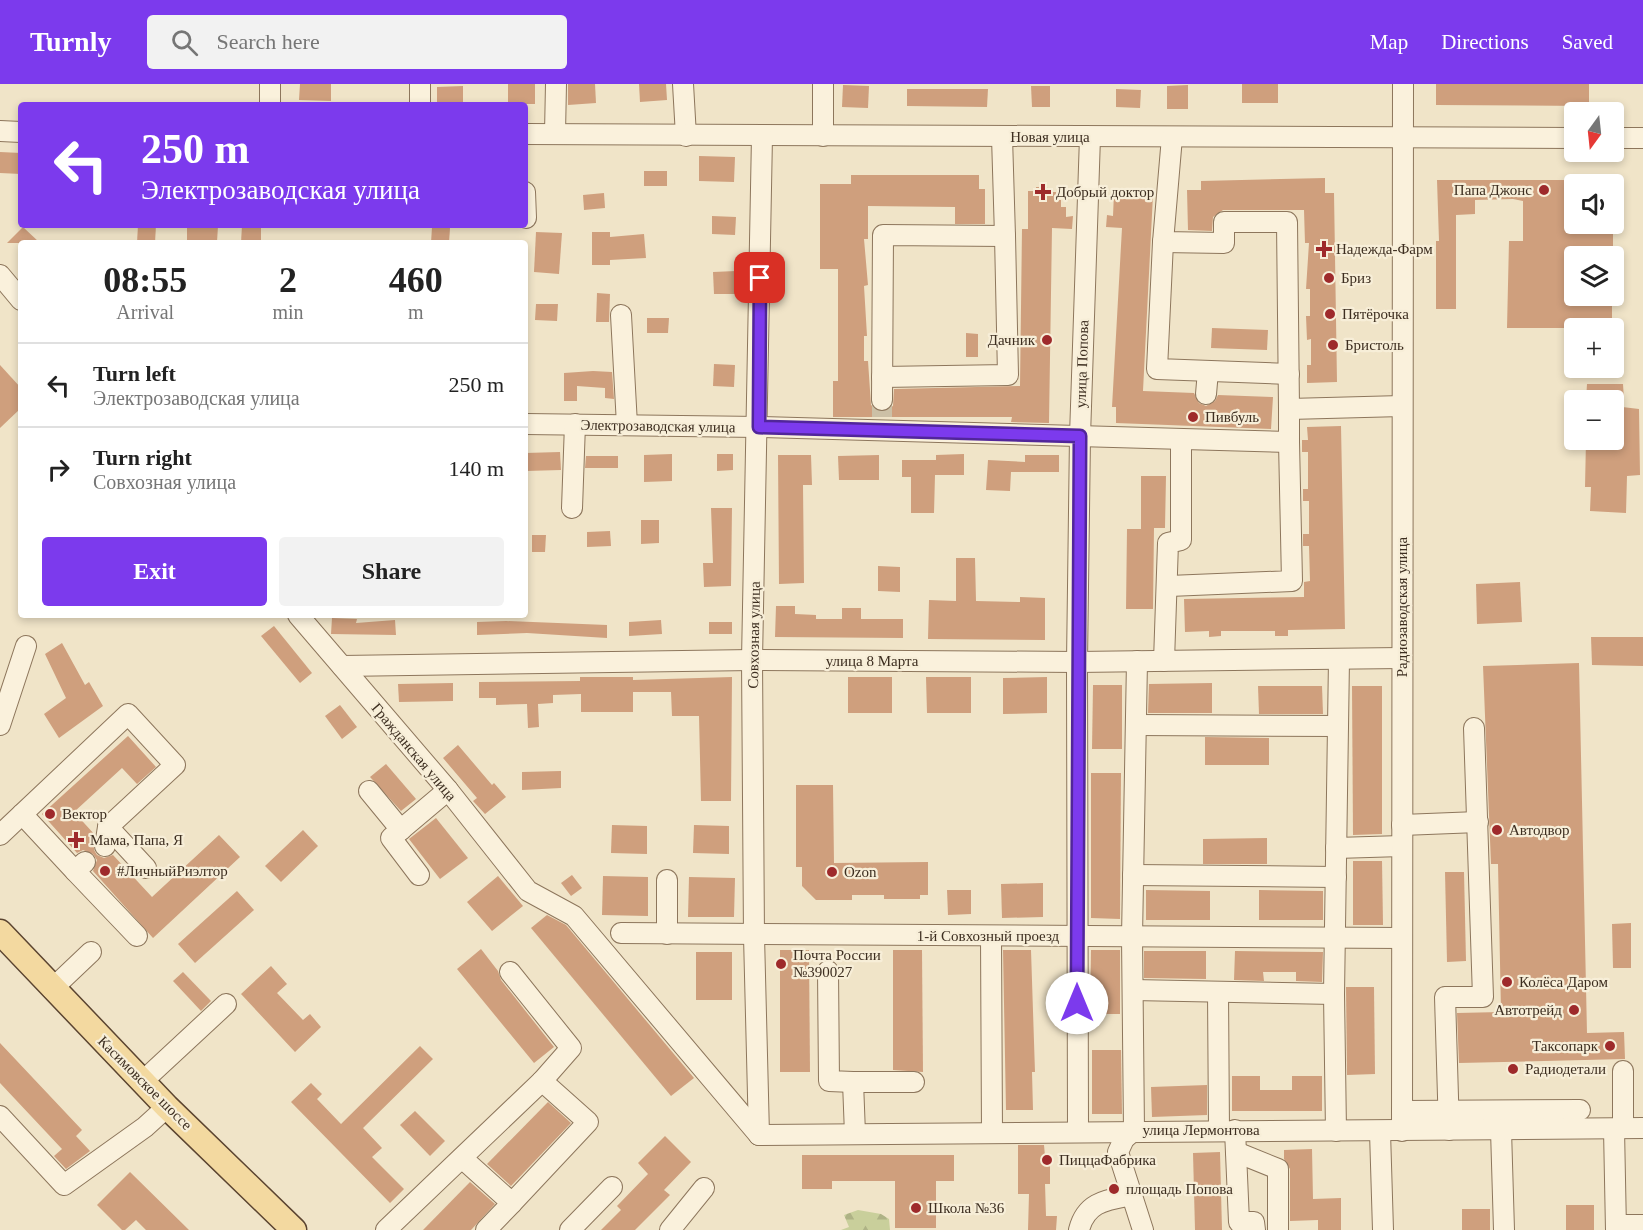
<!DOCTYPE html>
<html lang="en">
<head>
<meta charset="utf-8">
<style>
	:root { --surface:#fff; --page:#f2f2f2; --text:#222; --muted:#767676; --line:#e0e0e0; --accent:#7c3aed }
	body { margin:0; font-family:"Times New Roman",serif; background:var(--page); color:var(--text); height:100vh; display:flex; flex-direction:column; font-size:22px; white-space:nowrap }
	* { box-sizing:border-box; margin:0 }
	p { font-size:20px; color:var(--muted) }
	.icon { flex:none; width:33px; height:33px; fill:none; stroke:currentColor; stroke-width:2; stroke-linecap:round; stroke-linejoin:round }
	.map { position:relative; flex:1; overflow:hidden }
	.details { position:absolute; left:18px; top:156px; width:510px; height:378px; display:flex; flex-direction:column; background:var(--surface); border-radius:6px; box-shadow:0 3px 9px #0003 }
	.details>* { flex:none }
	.hud { position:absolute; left:18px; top:18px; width:510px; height:126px; border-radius:6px; box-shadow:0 3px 9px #0003; background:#7c3aed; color:#fff; overflow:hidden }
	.needle { width:39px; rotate:195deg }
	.buttons { position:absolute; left:1564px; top:18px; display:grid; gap:12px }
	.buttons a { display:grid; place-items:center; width:60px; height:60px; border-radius:6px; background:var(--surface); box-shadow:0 3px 9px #0003; font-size:30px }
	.pin { position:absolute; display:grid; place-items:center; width:51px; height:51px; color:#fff; margin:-26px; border-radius:12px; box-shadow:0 3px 9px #0006 }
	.me { position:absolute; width:66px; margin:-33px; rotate:0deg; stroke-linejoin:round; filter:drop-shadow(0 0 4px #0008) }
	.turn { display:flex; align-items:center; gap:21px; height:126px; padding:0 24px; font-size:27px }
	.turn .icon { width:78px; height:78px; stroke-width:2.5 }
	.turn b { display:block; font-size:42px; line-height:51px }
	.eta { display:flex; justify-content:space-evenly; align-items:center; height:102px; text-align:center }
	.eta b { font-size:36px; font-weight:600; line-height:42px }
	.cta { display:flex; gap:12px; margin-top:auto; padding:12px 24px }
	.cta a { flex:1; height:69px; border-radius:6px; background:var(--accent); color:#fff; font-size:24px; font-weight:600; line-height:69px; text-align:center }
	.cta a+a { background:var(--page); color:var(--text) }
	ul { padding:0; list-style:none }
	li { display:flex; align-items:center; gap:18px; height:84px; padding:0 24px; border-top:2px solid var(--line) }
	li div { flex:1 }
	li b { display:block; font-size:22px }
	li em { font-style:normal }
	header { display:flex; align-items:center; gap:36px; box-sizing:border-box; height:84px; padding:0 30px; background:var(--accent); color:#fff }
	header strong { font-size:28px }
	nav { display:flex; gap:33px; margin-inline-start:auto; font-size:21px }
	.search { width:420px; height:54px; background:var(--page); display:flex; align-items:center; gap:15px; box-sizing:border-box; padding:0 21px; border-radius:6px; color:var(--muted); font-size:22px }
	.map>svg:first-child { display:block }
</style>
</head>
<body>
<header>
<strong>Turnly</strong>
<div class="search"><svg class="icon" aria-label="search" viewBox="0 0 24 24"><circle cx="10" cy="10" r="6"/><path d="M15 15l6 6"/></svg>Search here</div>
<nav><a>Map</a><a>Directions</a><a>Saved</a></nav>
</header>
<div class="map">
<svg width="1643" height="1146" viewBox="0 0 1643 1146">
	<defs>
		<pattern id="forest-firs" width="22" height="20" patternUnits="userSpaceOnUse" patternTransform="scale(1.5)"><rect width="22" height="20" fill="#c9cf9b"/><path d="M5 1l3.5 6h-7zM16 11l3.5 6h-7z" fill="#aeb285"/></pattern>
	</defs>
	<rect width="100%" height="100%" fill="#f0e4c8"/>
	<path fill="url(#forest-firs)" d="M858 1126 881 1130 889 1135 890 1146H841L849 1143 844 1131Z"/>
	<g fill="#cf9f7d">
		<path d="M300 0H331V17L299 16Z"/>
		<rect x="508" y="0" width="27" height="20"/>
		<path d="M568 0H595L596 19 568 21Z"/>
		<path d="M639 0H666L667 16 640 18Z"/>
		<rect x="1242" y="0" width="36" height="19"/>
		<path d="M1436 0H1589V22L1436 21Z"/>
		<path d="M843 1 869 2 868 24 842 23Z"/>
		<path d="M1188 1V25H1167V2Z"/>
		<path d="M463 2V19H437V3Z"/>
		<path d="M1031 2H1050V23H1032Z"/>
		<path d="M907 5H988L987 23 907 22Z"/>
		<path d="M1116 5 1141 6 1140 24 1116 23Z"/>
		<path d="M0 68 21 69V90L0 89Z"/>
		<path d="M699 72 735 73 734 98 699 97Z"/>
		<rect x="644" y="87" width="23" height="15"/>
		<path d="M851 91H979V105H985V140H955V123L868 122V155H864L868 201 864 202 867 252H864V277H868L871 321 881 328 893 322 894 305 1020 302 1022 145H1028V107H1036V103H1047L1048 108H1056L1055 116H1061V123H1066V133L1073 132 1072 145 1052 144 1049 339 1011 338 1012 333H833V297H838V185H820V100H851Z"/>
		<path d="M1325 94V109H1334L1337 298 1307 299V281H1311V255L1307 256 1306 232H1310V205H1306L1309 159H1305L1304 126H1223L1213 133 1212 147 1188 146 1187 106H1201V97Z"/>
		<path d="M1437 96H1575V140H1613V172H1575V212H1612V244H1507L1509 157H1523V117L1513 115 1475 116V130L1456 131V225H1436V157H1439Z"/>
		<path d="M1127 104 1141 105V110L1153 111 1143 307 1194 309 1199 319 1206 322 1215 317 1218 311 1273 313 1271 345 1116 339V323H1112L1122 144 1106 143 1107 131 1113 132 1114 109 1127 110Z"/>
		<path d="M604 109 605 124 584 126 583 111Z"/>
		<path d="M712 132 736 133 735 151 712 150Z"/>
		<path d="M138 141H156L155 159H137Z"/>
		<path d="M187 141 218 142 217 158 187 157Z"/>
		<path d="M242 141H261V159H241Z"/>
		<path d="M23 143 40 159H7Z"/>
		<path d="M432 143 450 144 449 159H431Z"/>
		<path d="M536 148 562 149 559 190 534 188Z"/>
		<path d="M592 148H610V153L644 150 646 174 610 176V181H592Z"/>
		<path d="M736 187 737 210H714L713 188Z"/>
		<path d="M597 209 610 210 609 238H596Z"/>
		<path d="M536 220H558L557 237 535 236Z"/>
		<path d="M647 234H669L668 249H647Z"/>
		<path d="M1212 244 1268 246 1267 266 1211 264Z"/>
		<path d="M966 249 978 250V273H966Z"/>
		<path d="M714 280 735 281 734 303 713 302Z"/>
		<path d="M0 281 21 304V324L0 344Z"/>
		<path d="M593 287 612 288 614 315 605 314V304L577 302V317H564V289Z"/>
		<path d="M1587 300H1623L1624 316H1586Z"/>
		<path d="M1614 322 1639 325 1640 391 1627 392 1626 429 1590 427 1591 403H1585L1586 356H1614Z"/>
		<path d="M1341 342 1345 545 1288 546V552H1275V547H1221V552L1209 553V547L1185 548 1184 515 1304 513V498L1310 497 1309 462H1303V450H1309V417H1303V405H1308V368H1302V356H1308L1307 343Z"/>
		<path d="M560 368 561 386 526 387 525 369Z"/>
		<path d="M672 370V397L644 398V371Z"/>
		<path d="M717 370H733V386L717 387Z"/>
		<path d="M964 370V391H935L934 429H911V393H902V376H936V371Z"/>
		<path d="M778 371H811L812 401H803L804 499 779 500Z"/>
		<path d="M879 371V396H839L838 372Z"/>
		<path d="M1025 371H1059V388H1011L1010 407 986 406 988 376 1025 378Z"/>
		<path d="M586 372H618V384H585Z"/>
		<path d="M1141 392H1166L1165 444H1154L1153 525H1126L1127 445H1141Z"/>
		<path d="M711 424H732L731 502 704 503 703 479H713Z"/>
		<path d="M641 436H659V459L641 460Z"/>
		<path d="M610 447 611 462 587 463V448Z"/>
		<path d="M532 451H546L545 468H532Z"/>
		<path d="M956 474H975L976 517 1020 518V513L1045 514V556L928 555 929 516 956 517Z"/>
		<path d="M878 482 900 483V508L878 507Z"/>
		<path d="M1520 498 1522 538 1477 540 1476 500Z"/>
		<path d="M776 522H795V530L816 531V535H842V524H861V535H903V554L775 553Z"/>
		<path d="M332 534 357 535 356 539 395 536 396 551 331 550Z"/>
		<path d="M661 536 662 550 629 552V538Z"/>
		<path d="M506 537 607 541V554L527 549 477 551V538Z"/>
		<rect x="709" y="538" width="23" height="12"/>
		<path d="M274 542 312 589 300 599 261 552Z"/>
		<path d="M1591 553H1643V582L1592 581Z"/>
		<path d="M62 559 85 601 89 598 103 622 59 654 44 630 66 614 45 570Z"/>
		<path d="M1579 579 1587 949 1624 948 1625 975 1459 979 1457 929 1501 928 1498 780H1491L1483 582Z"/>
		<path d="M580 593H633V596L732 593 731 717H701L699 632H672L671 608H633V628H581V610L553 611V619L538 620 539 643 528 644 527 620 496 621V614H479V598L580 597Z"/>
		<rect x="848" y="593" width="44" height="36"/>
		<path d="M926 593H971V629H927Z"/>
		<path d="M1047 593V629L1003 630V594Z"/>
		<path d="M453 599V617L399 618 398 600Z"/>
		<path d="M1212 599V629H1148L1149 600Z"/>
		<path d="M1093 601H1122V665H1092Z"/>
		<path d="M1258 602H1322L1323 630H1259Z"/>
		<path d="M1352 602H1382V750L1353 751Z"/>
		<path d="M340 621 357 643 342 655 325 632Z"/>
		<path d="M128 652 156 683 137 700 122 684 74 728 95 751 94 766 97 771 104 774 113 771 152 813 219 751 240 773 153 854 93 787 97 776 93 770 83 766 77 769 42 730Z"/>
		<path d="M1205 653 1269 654V681H1205Z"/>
		<path d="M458 661 492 701 494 699 506 713 485 730 473 717 477 714 443 674Z"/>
		<path d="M386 680 416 715 401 727 370 693Z"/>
		<path d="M561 687V704L522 706V688Z"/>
		<path d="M1091 689H1121L1120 835 1091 834Z"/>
		<path d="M796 701H833L834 779 928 778V811H920V815H884V811H852V816H816L802 802V783H796Z"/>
		<path d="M436 734 468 774 440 795 409 755Z"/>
		<path d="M612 741 647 742V770L611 769Z"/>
		<path d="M694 741 729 742V770L693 769Z"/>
		<path d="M303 746 318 762 281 798 265 782Z"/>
		<path d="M1267 754V780H1203V755Z"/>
		<path d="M1353 777H1382L1383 841H1353Z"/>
		<path d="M1445 788H1464L1466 877 1447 878Z"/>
		<path d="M572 791 582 804 571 812 561 799Z"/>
		<path d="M498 792 523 822 492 847 467 818Z"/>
		<path d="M603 792 648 793V832L602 831Z"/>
		<path d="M689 793 735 794 734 833H688Z"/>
		<path d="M1043 799V833L1002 834 1001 800Z"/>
		<path d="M947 806H971V830L948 831Z"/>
		<path d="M1146 806 1210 807V836H1146Z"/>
		<path d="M1259 806 1323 807V836H1259Z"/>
		<path d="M237 807 254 826 195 879 178 860Z"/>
		<path d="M547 831 566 841 694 994 671 1012 531 844Z"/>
		<path d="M1631 839V884H1613L1612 840Z"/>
		<path d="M481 865 498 887 501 896 554 963 534 979 457 885Z"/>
		<path d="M780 866H809L810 988H780Z"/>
		<path d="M893 866H922L923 988 893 986Z"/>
		<path d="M1003 866H1031L1035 988H1032L1033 1026H1006Z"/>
		<path d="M1091 866H1120V930H1090Z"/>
		<path d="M1144 867H1206V895L1144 894Z"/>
		<path d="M1235 867 1323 868 1322 898 1296 897V888H1263L1264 897 1234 896Z"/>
		<rect x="696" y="868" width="36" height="48"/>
		<path d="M271 882 287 900 277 909 303 936 310 930 321 943 295 968 241 910Z"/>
		<path d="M183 888 211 917 201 927 173 897Z"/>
		<path d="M1346 903H1374L1375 990 1347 991Z"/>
		<path d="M0 959 82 1046 76 1052 90 1067 66 1085 54 1072 62 1065 0 999Z"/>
		<path d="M420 962 433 975 363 1044 382 1064 372 1073 404 1105 390 1119 291 1018 311 999 322 1010 317 1015 341 1040Z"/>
		<path d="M1092 966H1121L1122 1030H1092Z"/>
		<path d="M1232 992H1260V1006H1292V992H1322V1027H1232Z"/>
		<path d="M1207 1001V1031L1152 1033 1151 1003Z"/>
		<path d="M548 1018 571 1039 511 1102 487 1080Z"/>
		<path d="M415 1027 445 1057 430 1072 400 1041Z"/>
		<path d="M665 1052 691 1078 664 1106 670 1111 635 1146H601L621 1126 617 1122 648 1090 638 1079Z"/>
		<path d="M1018 1061H1044L1045 1072H1050V1100H1045L1046 1132H1057L1056 1146H1028L1029 1110H1018Z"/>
		<path d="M1312 1065 1313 1115 1341 1114V1146H1318V1136L1290 1137V1085L1284 1075V1066Z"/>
		<path d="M1220 1068 1222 1146H1195L1193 1069Z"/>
		<path d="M802 1071H954V1097H936V1144H895V1097H832V1105H802Z"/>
		<path d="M130 1088 189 1146H146L136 1136 125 1146H122L97 1121Z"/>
		<path d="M470 1098 495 1120 471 1146H423Z"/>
		<rect x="1566" y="1121" width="28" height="25"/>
		<rect x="1462" y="1125" width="28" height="21"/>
	</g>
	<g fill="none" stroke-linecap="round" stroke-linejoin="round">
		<path stroke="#ccc0a6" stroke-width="20" stroke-dasharray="20 10" stroke-linecap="butt" d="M882 333V316"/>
		<g stroke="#8d765c" stroke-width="22">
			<g id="minor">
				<path d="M683 0 686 52"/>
				<path d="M823 0V52"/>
				<path d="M270 21V0"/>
				<path d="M420 21V0"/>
				<path d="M0 47 21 48"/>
				<path d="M555 49 556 0"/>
				<path d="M525 50 1575 54"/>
				<path d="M1172 53 1163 158 1224 159V138H1287L1289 325"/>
				<path d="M1614 54H1643"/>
				<path d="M525 108 526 134"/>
				<path d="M1163 158 1157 285 1289 290"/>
				<path d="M0 191 21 216"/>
				<path d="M621 231 627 341"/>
				<path d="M882 293 1008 291 1005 152"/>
				<path d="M1206 310 1208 287"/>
				<path d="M882 316 883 151 1005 152 1002 53"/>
				<path d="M525 340 759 343 1289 358V325L1402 322"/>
				<path d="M572 424 575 340"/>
				<path d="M1169 502 1292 497 1289 358"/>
				<path d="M298 531 448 706 528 807 574 832 759 1051"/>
				<path d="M1164 577 1168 459 1181 456V355"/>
				<path d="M342 582 752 576 1077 578 1402 574"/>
				<path d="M0 641 26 562"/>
				<path d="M1136 641 1338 642"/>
				<path d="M369 707 401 746"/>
				<path d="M22 730 75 787 85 778"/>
				<path d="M1402 741 1478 738"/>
				<path d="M108 743 146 784"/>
				<path d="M0 751 128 630 175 681 108 743 105 762"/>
				<path d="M1336 764 1402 762"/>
				<path d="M75 787 137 852"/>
				<path d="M419 791 391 754 448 706"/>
				<path d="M1133 791 1336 793"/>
				<path d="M621 849 1402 854"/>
				<path d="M667 850V796"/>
				<path d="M991 852 992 1048"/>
				<path d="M828 887 829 997 853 998"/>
				<path d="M52 905 91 868"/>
				<path d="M1133 906 1334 910"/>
				<path d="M1218 908 1219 1046"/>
				<path d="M1623 987V1044"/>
				<path d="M143 997 226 920"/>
				<path d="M1402 1027 1580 1026"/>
				<path d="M0 1032 64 1101 145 1043 167 1023"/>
				<path d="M1614 1045 1616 1146"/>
				<path d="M1134 1046 1132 853 1137 577"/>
				<path d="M1134 1046 1124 1055 1118 1068 1143 1146"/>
				<path d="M1235 1046 1239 1138H1254L1255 1146"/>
				<path d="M1449 1046 1445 913H1483L1474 644"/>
				<path d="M1501 1046 1504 1146"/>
				<path d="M1336 1047 1334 910 1339 575"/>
				<path d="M1402 1047 1403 0"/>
				<path d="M1078 1048 1077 578 1080 352 1090 53"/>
				<path d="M1380 1048 1383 1146"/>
				<path d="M855 1050 853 998H914"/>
				<path d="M759 1051 754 852 752 576 762 52"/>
				<path d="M759 1051 1643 1044"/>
				<path d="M1236 1068 1278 1085V1146"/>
				<path d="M462 1074 512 1119 588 1038 542 997"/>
				<path d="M1616 1141H1643"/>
				<path d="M386 1146 542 997 571 964 510 888"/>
				<path d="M486 1146 512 1119"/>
				<path d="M570 1146 612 1103"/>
				<path d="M670 1146 704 1104"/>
				<path d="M1079 1146C1086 1118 1106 1116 1132 1111"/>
			</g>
		</g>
		<g stroke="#5b4430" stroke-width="27">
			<path id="major" d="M0 848 167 1023 294 1146"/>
		</g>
		<use href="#minor" stroke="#faf1dc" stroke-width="20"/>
		<use href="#major" stroke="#f3d9a0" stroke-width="24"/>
	</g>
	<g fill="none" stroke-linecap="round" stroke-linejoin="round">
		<g stroke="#51269a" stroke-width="15">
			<path id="route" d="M760 194 759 343 1080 352 1077 919"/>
		</g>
		<use href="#route" stroke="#7c3aed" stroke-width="10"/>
	</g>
	<g fill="#9e2a2b" stroke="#f7eed8" stroke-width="2">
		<circle cx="1544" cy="106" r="6"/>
		<path d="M1040 99h6v6h6v6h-6v6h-6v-6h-6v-6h6z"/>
		<path d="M1321 156h6v6h6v6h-6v6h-6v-6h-6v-6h6z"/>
		<circle cx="1329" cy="194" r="6"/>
		<circle cx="1330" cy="230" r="6"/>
		<circle cx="1047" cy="256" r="6"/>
		<circle cx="1333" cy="261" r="6"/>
		<circle cx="1193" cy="333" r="6"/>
		<circle cx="50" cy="730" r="6"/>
		<circle cx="1497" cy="746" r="6"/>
		<path d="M73 747h6v6h6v6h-6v6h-6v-6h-6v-6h6z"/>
		<circle cx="105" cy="787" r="6"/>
		<circle cx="832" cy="788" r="6"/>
		<circle cx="781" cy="880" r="6"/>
		<circle cx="1507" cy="898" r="6"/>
		<circle cx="1574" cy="926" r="6"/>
		<circle cx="1610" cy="962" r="6"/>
		<circle cx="1513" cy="985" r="6"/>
		<circle cx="1047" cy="1076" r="6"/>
		<circle cx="1114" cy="1105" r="6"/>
		<circle cx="916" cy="1124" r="6"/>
	</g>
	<g text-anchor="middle" stroke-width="4.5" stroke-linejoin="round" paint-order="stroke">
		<g font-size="15" fill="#3d2e20" stroke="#f7eed8">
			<text x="1050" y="58">Новая улица</text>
			<text transform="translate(1082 280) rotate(-88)" y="5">улица Попова</text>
			<text transform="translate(658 342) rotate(1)" y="5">Электрозаводская улица</text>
			<text transform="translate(1402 523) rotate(-90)" y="5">Радиозаводская улица</text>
			<text transform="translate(754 551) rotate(-89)" y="5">Совхозная улица</text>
			<text x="872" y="582">улица 8 Марта</text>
			<text transform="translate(414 668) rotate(50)" y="5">Гражданская улица</text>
			<text x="988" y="857">1-й Совхозный проезд</text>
			<text transform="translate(145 999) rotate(45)" y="5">Касимовское шоссе</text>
			<text x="1201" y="1051">улица Лермонтова</text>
		</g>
		<g font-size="15" fill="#3d2e20" stroke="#f7eed8" text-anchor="start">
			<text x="1532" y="111" text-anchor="end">Папа Джонс</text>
			<text x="1056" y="113">Добрый доктор</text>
			<text x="1336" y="170">Надежда-Фарм</text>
			<text x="1341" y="199">Бриз</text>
			<text x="1342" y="235">Пятёрочка</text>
			<text x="1035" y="261" text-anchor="end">Дачник</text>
			<text x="1345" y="266">Бристоль</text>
			<text x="1205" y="338">Пивбуль</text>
			<text x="62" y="735">Вектор</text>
			<text x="1509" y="751">Автодвор</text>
			<text x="90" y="761">Мама, Папа, Я</text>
			<text x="117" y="792">#ЛичныйРиэлтор</text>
			<text x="844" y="793">Ozon</text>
			<text x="793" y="876">Почта России<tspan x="793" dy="17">№390027</tspan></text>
			<text x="1519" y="903">Колёса Даром</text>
			<text x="1562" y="931" text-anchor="end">Автотрейд</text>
			<text x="1598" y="967" text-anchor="end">Таксопарк</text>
			<text x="1525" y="990">Радиодетали</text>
			<text x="1059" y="1081">ПиццаФабрика</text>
			<text x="1126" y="1110">площадь Попова</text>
			<text x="928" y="1129">Школа №36</text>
		</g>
	</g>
</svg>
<div class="buttons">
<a><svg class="needle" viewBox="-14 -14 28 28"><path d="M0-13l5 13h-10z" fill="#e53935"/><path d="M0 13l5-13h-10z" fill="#767676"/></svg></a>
<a><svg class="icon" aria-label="sound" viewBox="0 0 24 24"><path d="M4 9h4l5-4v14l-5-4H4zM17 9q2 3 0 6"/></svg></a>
<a><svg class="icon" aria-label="layers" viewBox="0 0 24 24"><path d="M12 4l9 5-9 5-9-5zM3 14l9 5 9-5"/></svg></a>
<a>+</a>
<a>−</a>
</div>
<div class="pin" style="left:760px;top:194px;background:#d93025"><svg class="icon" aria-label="arrive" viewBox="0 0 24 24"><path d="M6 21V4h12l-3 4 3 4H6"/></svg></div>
<svg class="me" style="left:1077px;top:919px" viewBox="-20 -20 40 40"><circle r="19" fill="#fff"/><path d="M0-13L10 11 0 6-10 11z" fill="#7c3aed"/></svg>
<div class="hud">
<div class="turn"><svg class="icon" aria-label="left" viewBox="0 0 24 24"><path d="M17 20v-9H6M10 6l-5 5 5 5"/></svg><div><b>250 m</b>Электрозаводская улица</div></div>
</div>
<section class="details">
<div class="eta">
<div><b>08:55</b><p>Arrival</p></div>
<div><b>2</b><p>min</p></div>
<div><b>460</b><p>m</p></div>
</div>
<ul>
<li><svg class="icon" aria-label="left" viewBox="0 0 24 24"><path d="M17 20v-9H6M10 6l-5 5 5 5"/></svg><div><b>Turn left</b><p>Электрозаводская улица</p></div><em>250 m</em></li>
<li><svg class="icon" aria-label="right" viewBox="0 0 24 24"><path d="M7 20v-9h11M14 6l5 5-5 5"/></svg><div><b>Turn right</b><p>Совхозная улица</p></div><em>140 m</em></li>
</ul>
<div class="cta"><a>Exit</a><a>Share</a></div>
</section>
</div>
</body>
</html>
